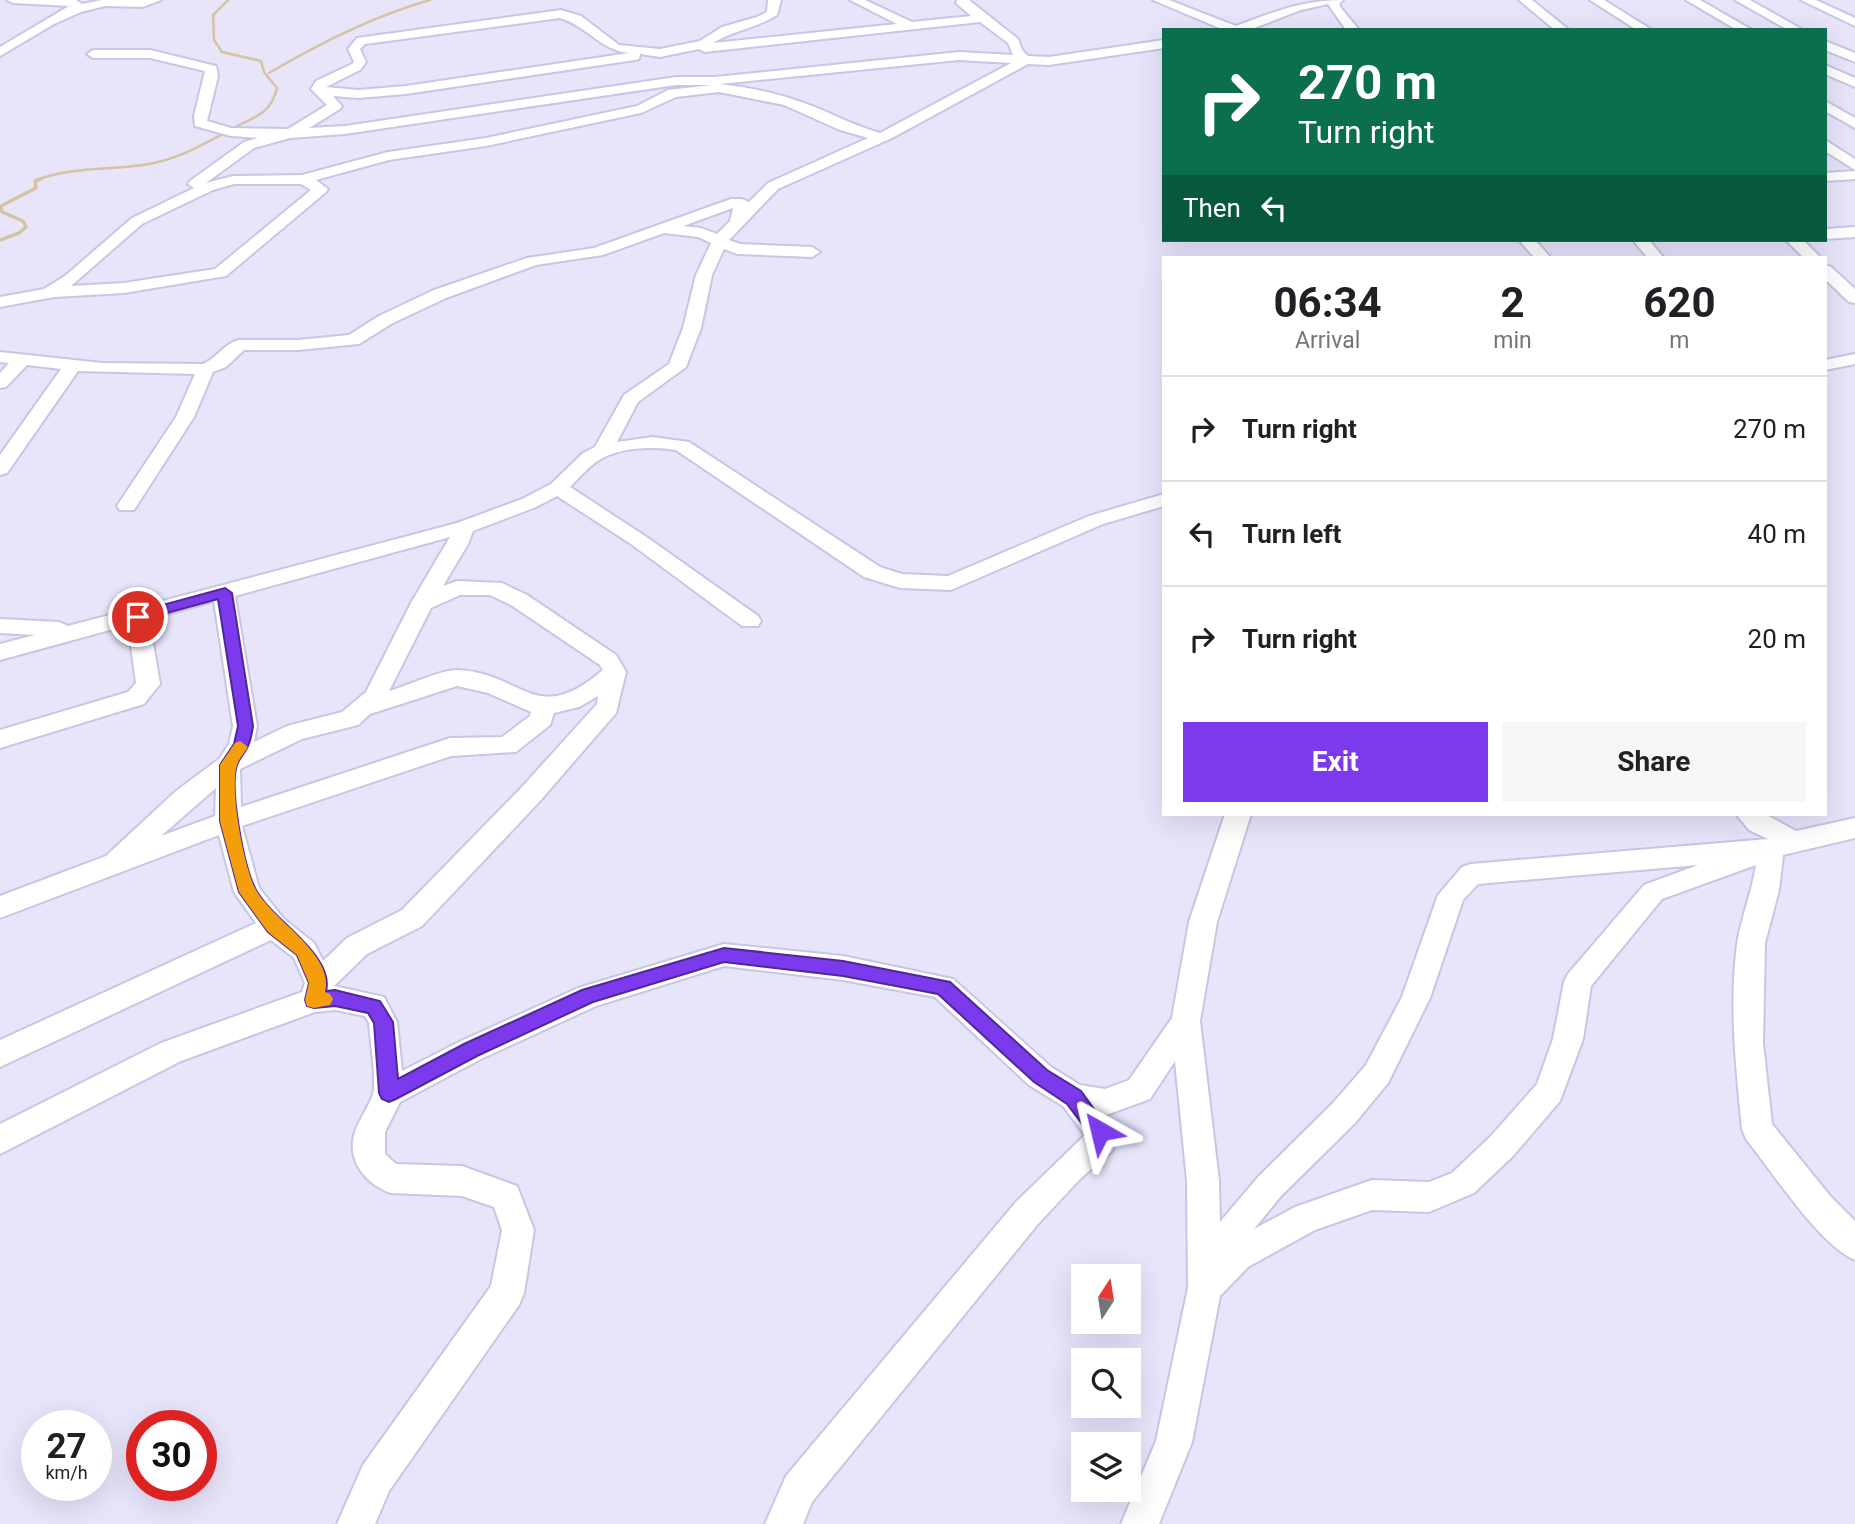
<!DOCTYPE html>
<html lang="en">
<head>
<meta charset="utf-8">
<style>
	:root { --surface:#fff; --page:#f6f6f6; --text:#202124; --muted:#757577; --line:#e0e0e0; --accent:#7c3aed }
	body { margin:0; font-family:Roboto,sans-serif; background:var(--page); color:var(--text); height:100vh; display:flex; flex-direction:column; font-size:26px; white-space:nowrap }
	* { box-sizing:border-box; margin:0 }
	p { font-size:23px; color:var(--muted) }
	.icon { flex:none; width:38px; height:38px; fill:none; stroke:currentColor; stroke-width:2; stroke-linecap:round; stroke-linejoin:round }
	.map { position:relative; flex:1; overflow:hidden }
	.panel { position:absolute; left:1162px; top:256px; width:665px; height:560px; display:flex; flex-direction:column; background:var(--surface); border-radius:0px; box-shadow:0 7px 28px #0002 }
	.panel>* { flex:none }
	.top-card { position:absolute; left:1162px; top:28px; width:665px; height:214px; border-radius:0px; box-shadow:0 7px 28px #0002; background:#0b6e4f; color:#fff; overflow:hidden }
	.needle { width:46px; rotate:12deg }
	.buttons { position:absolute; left:1071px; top:1264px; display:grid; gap:14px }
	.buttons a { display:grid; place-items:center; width:70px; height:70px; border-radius:0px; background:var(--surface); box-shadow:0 7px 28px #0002; font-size:35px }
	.speed { position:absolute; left:21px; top:1410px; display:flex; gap:14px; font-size:35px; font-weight:700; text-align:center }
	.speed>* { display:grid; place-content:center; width:91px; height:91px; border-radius:50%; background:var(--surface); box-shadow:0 7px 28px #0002; line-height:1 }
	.speed small { font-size:18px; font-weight:400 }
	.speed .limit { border:10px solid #d22; background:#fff; color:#111 }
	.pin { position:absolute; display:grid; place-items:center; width:60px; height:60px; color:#fff; margin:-30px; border:4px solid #fff; border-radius:50%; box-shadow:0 2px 7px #0007 }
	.me { position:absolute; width:77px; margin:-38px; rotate:323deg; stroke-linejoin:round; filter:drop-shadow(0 0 5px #0008) }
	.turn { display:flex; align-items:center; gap:24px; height:147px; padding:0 21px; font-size:32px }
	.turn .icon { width:91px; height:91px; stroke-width:2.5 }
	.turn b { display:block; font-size:49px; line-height:60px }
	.then { display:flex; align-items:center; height:66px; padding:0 21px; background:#0003; gap:14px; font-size:26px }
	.eta { display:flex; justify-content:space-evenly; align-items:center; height:119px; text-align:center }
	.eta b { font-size:42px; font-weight:700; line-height:49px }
	.primary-button { display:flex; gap:14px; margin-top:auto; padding:14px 21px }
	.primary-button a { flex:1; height:80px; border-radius:0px; background:var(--accent); color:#fff; font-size:28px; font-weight:700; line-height:80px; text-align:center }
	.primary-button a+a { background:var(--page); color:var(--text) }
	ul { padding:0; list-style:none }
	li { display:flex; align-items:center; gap:21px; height:105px; padding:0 21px; border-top:2px solid var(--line) }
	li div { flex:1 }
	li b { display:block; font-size:26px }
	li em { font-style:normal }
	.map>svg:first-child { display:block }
</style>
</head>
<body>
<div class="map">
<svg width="1855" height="1524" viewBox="0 0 1855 1524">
	<rect width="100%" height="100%" fill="#e8e5fb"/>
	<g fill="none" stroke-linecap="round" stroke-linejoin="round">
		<g stroke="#d5c4a1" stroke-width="2.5">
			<path d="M269 73C320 43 373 16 430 0"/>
			<path d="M36 180C71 167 107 170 143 165 177 160 202 145 232 129 253 117 271 115 277 88L264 72 261 61 222 52 214 40 213 15 228 0"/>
		</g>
		<path stroke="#d5c4a1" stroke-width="3.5" d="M0 240 19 233 26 227 23 221 2 212 1 206 36 188 35 181 41 179"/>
		<g stroke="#c6c6e5" stroke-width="4">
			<g id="minor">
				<path d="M7 0H76L82 4 102 0H161L143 7 105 6 81 12 54 24 0 56V47L69 6 13 3Z"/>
				<path d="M768 0H781L777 15C757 28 734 30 713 43L897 24 850 0H865L912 22 971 16 956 3 957 0H969L1018 39 1022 50 1028 56 1049 57 1164 40V48L1049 65 1028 64 892 138 778 189 729 240 740 244 812 247 820 252 812 257 737 254 724 249 712 275 701 328 686 367 638 402 617 442 652 437 689 442 880 567 902 574 948 576 1089 516 1164 494V506L1103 524 951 590 900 588 864 577 676 450C652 446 620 447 599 460 588 467 579 478 570 487L645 536 758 616 761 621 758 626H742L631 544 557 496 536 507 473 531 468 544 443 586 457 581 502 583 527 595 616 655 626 672 616 713 540 801 422 926 367 954 334 986 384 997 397 1022 402 1071 461 1041 578 988 724 944 843 956 953 979 1051 1067 1080 1085 1105 1089 1129 1080 1172 1018 1189 922 1225 814H1251L1217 922 1200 1021 1219 1181 1220 1222 1259 1176 1333 1103 1366 1065 1402 997 1438 895 1462 867 1471 864 1768 839 1749 830 1736 814H1765L1796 831 1855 818V838L1783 855 1779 890 1765 943 1763 1043 1772 1124 1831 1197 1855 1221V1260C1820 1246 1771 1170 1746 1139L1742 1129C1736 1068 1729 1006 1737 944 1741 918 1752 892 1756 865L1662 899 1591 986 1583 1039 1560 1101 1513 1156 1474 1193 1429 1212 1372 1210 1315 1230 1248 1267 1220 1296 1192 1442 1159 1524H1121L1156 1441 1188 1288 1187 1181 1175 1061 1150 1099 1106 1115 1115 1131 1116 1141 1112 1151 1080 1179 1038 1224 812 1502 803 1524H765L786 1476 1016 1202 1085 1135 1063 1106 1029 1085 935 997 843 980 724 966 596 1006 481 1059 400 1102 385 1132V1154L396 1164 462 1166 517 1186 534 1230 524 1293 519 1305 389 1491 375 1524H337L363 1465 491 1286 502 1230 494 1207 462 1196 390 1193C363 1182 345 1158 356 1129 361 1117 369 1106 373 1094 377 1081 370 1039 369 1023L365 1016 335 1010 315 1012 181 1061 0 1154V1124L161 1043 302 992 305 983 294 958 271 940 0 1067V1040L256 923 234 892 219 835 0 918V896L106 856 176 791 219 759 229 744 233 726 214 601 149 619 160 684 144 704 0 748V730L128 692 136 683 128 625 0 660V644L35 635 0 633V619L59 622 68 626 457 523 522 499 551 484 583 453 595 447 624 395 669 364 683 328 696 275 711 243 698 237 664 233 603 255 536 265 446 298 391 324 359 344 298 350H244L226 367 213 372 194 417 134 510H120L117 506 176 417 195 374 78 371 7 473 0 475V455L61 369 27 365 6 387 0 388V373L9 363 0 362V352L102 363 203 364C217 358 225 343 239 340H298L349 335 379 316 434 290 527 258 594 248 731 199H742L749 202 768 183 868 138 840 130 784 105 719 92 676 97 641 113 486 146 389 160 316 180 328 189 326 192 226 276 124 293 54 297 0 307V297L44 289 65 276 132 218 194 188 188 184 190 181 244 142 258 138 231 136 195 126 194 116 205 71 150 58H93L87 54 93 50H150L216 66 218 76 207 121 231 128 288 129 327 105 311 89 316 81 352 64 354 62 348 49 357 38 561 10 581 16 619 45 660 49 700 41 722 27 757 17 767 12ZM560 18C587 26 600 50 629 53L406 86 358 90 326 87 360 70 366 62 360 49 365 44ZM980 22 1008 43 1013 55 959 52 715 77H676L345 126 309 128 340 109 342 106 333 96 358 98 406 94 635 60 639 59 640 54 660 57 699 49 705 52ZM959 60 1011 63 880 133C849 124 822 108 792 99 768 91 745 87 720 84ZM676 85H712L668 90 637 106 486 138 388 152 302 175 233 176 206 183 254 148 290 138 345 134ZM234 184H301L311 190 215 269 124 283 71 286 142 224 213 190ZM733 208 730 221 717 234 701 228 683 226ZM450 537 411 603 366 692 342 712 287 726 254 742 257 726 235 596ZM460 595H490L511 605 600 665 603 670C534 729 523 672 457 670 440 670 407 686 389 691L431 608ZM457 686 488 693 531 712 530 716 502 737 450 738 241 807 240 769 302 739 358 725 370 714ZM598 696 597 704 522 787 402 910 347 938 323 961 314 943 284 919 259 888 242 826 451 756 516 752 550 725 554 713 579 707ZM216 788 215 816 161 836ZM1698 865 1644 885 1568 974 1564 982 1553 1039 1537 1084 1491 1136 1452 1173 1429 1182 1372 1180 1295 1207 1254 1229 1281 1196 1355 1123 1388 1083 1430 998 1463 900 1478 884Z"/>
				<path d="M1153 0H1169L1236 26C1274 12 1302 0 1343 0L1339 4 1341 8 1359 30H1346L1328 4 1301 10 1249 30H1224Z"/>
				<path d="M1519 0H1532L1569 30H1555Z"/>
				<path d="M1590 0H1604L1652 30H1637Z"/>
				<path d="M1686 0H1700L1752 30H1737Z"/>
				<path d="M1735 0H1750L1803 30H1788Z"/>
				<path d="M1801 0H1816L1855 18V26Z"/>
				<path d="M1825 41 1855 53V62L1825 50Z"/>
				<path d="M1825 65 1855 78V87L1825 74Z"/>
				<path d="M1825 101 1855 118V128L1825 111Z"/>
				<path d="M1825 140 1855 159V170L1825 151Z"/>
				<path d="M1855 171V179L1825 181V173Z"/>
				<path d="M1855 227V237L1825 239V229Z"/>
				<path d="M1519 240H1535L1550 257H1534Z"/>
				<path d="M1633 240H1649L1663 257H1647Z"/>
				<path d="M1786 240H1803L1820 257H1803Z"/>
				<path d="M1825 265 1831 267 1855 289V303L1849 302 1825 279Z"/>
				<path d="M1855 354V364L1825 370V360Z"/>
			</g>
		</g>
		<use href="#minor" fill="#fff" fill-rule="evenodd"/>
	</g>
	<path fill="#7c3aed" stroke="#51269a" stroke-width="2" d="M225 588 232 593 253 726C252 732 251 740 248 746 245 753 239 758 237 765 229 788 244 868 256 890 272 920 335 955 326 991L335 990 380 1001 393 1022 398 1079 464 1044 582 990 724 948 843 961 950 982 1047 1070 1081 1091 1110 1131 1107 1137 1100 1140 1092 1137 1067 1104 1034 1082 938 994 843 976 724 962 593 1002 477 1056 396 1099 389 1102 382 1099 379 1093 374 1023 368 1013 335 1006 314 1008 307 1006 305 1000 309 983 297 955 268 932 239 892 220 821V765L234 744 238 726 218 599 138 621 131 617 133 613Z"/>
	<path fill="#f59e0b" d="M240 741 248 747C245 752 239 759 237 765 229 788 244 869 256 890 273 921 335 954 325 992L330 994 333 999 330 1005 314 1008 307 1006 305 1000 309 983 297 955 268 932 239 892 220 821V765L235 743Z"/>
</svg>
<div class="buttons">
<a><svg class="needle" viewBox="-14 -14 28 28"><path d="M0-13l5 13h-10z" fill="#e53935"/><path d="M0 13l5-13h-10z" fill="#757577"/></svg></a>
<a><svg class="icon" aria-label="search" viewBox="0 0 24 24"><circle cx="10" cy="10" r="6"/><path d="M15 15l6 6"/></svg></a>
<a><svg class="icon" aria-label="layers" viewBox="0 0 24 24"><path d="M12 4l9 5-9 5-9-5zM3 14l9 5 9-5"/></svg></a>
</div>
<div class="speed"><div>27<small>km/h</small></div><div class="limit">30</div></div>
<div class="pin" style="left:138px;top:617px;background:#d93025"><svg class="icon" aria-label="arrive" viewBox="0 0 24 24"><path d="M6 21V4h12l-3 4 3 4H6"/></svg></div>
<svg class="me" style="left:1100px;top:1131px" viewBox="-20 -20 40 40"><path d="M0-17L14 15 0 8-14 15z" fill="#7c3aed" stroke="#fff" stroke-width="4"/></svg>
<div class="top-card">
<div class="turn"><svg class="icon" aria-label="right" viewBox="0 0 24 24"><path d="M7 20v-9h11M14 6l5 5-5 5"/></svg><div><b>270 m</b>Turn right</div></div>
<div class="then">Then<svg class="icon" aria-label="left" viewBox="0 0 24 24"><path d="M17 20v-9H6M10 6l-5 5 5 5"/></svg></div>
</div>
<section class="panel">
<div class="eta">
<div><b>06:34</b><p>Arrival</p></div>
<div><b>2</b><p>min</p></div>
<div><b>620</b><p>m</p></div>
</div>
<ul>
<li><svg class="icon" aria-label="right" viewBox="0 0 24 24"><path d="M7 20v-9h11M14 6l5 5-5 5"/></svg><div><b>Turn right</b></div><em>270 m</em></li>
<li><svg class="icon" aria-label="left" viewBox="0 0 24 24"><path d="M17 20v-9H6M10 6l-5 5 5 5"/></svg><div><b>Turn left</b></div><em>40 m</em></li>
<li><svg class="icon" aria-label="right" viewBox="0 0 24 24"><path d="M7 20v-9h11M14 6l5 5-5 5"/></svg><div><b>Turn right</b></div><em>20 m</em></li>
</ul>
<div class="primary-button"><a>Exit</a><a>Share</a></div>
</section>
</div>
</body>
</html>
